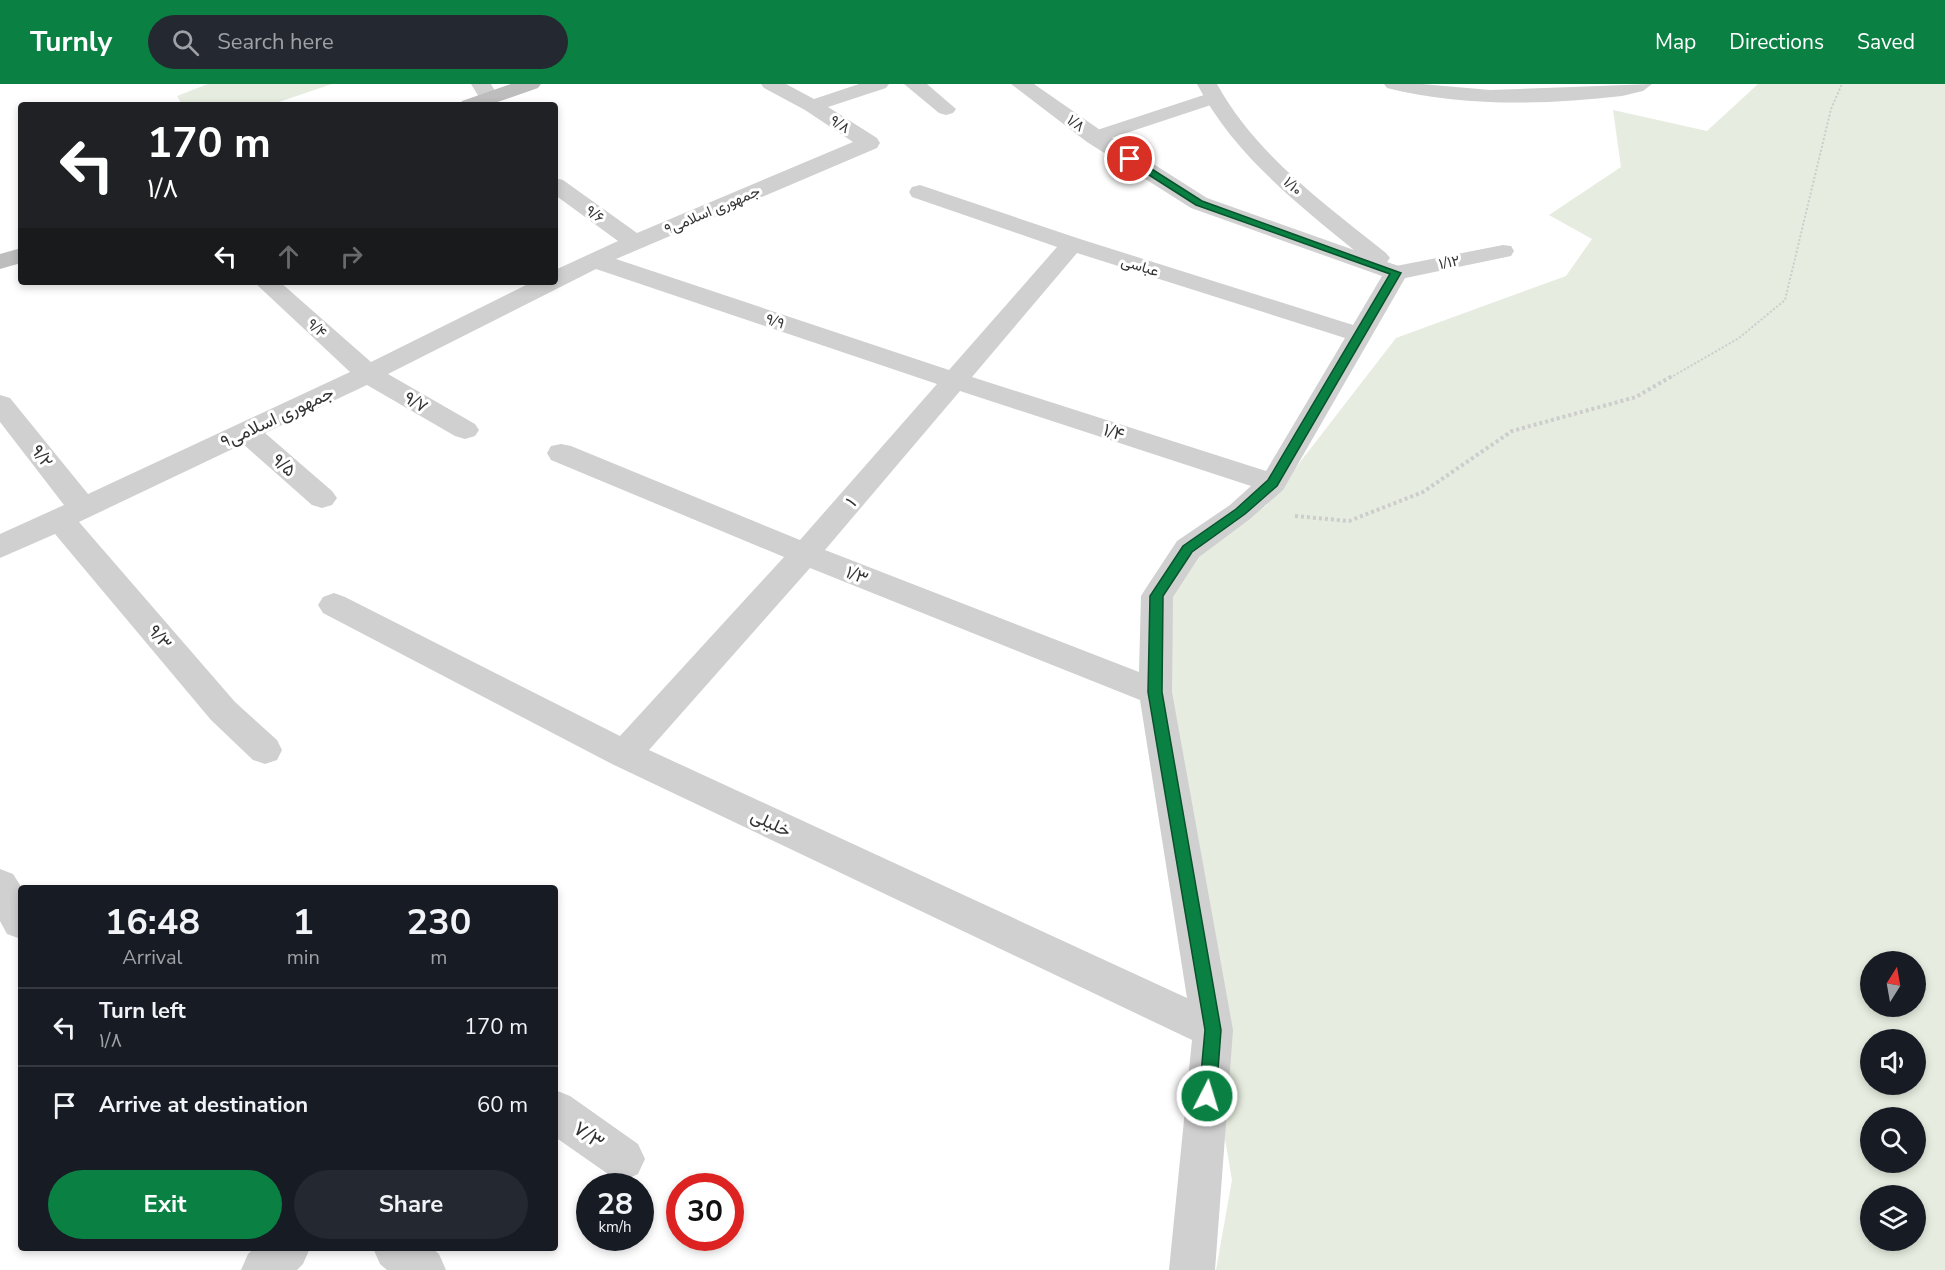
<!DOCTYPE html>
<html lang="en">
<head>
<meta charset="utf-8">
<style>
	:root { --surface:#171b24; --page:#242831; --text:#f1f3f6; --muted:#9ea1a6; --line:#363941; --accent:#0b8043 }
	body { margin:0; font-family:"Nunito Sans",Vazirmatn,sans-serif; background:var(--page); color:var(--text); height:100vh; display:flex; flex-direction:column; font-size:22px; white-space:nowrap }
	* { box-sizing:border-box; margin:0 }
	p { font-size:20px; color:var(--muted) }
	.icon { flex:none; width:33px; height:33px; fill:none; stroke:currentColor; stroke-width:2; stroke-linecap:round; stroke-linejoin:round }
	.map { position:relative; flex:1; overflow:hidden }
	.drawer { position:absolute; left:18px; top:801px; width:540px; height:366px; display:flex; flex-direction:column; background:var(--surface); border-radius:6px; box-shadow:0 3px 9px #0003 }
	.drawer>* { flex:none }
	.top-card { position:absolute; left:18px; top:18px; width:540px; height:183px; border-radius:6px; box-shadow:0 3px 9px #0003; background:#202124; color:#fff; overflow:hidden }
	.needle { width:39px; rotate:11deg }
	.tools { position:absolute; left:1860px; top:867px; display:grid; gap:12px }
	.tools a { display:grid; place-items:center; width:66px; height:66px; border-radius:50%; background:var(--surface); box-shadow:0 3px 9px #0003; font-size:30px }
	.speed { position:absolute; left:576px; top:1089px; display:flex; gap:12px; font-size:30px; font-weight:700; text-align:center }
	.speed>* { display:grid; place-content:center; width:78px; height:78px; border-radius:50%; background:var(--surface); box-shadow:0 3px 9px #0003; line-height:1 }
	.speed small { font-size:15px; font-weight:400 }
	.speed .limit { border:9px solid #d22; background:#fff; color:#111 }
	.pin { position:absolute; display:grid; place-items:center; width:51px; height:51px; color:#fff; margin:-26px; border:3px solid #fff; border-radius:50%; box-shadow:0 2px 6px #0007 }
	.me { position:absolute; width:66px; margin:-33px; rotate:5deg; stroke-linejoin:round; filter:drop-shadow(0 0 4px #0008) }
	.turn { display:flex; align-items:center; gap:21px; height:126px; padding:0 30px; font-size:27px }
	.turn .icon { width:78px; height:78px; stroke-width:2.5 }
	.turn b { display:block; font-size:42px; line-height:51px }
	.lanes { display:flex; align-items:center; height:57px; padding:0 30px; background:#0003; justify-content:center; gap:30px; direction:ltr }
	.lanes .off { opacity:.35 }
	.eta { display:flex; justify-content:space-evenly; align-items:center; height:102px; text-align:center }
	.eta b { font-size:36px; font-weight:700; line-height:42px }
	.cta { display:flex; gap:12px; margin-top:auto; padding:12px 30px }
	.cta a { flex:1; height:69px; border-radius:36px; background:var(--accent); color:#fff; font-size:24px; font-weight:700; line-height:69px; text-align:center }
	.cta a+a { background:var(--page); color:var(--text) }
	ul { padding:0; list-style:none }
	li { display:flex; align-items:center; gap:18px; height:78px; padding:0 30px; border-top:2px solid var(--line) }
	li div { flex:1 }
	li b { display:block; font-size:22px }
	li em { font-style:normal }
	header { display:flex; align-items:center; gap:36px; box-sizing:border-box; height:84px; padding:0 30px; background:var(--accent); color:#fff }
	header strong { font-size:28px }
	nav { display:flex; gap:33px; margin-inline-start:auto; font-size:21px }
	.search { width:420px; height:54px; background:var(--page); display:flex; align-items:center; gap:15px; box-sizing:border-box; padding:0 21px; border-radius:33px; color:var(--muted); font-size:22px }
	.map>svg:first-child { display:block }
</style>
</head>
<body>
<header>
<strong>Turnly</strong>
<div class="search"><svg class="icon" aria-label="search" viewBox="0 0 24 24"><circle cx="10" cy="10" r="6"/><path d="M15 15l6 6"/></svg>Search here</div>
<nav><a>Map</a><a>Directions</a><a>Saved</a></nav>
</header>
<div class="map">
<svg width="1945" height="1186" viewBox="0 0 1945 1186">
	<rect width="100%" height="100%" fill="#fff"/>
	<g fill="#e6ecdf" fill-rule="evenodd">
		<path d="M208 0H332L270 21H182L177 12Z"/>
		<path d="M1758 0H1945V1186H1216L1232 1096 1141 566 1195 474 1267 421 1396 254 1566 192 1592 155 1549 131 1621 83 1613 26 1707 47ZM1870 878H1916V922H1870ZM1870 956H1916V1000H1870ZM1870 1034H1916V1078H1870ZM1870 1112H1916V1156H1870Z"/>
	</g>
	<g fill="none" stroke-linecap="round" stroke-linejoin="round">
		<path stroke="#cdcdcd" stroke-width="2" stroke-dasharray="2 2" stroke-linecap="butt" d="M1670 294 1739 254 1785 216 1831 25 1842 0"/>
		<path stroke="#cdcdcd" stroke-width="4" stroke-dasharray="3 3" stroke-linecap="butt" d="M1295 432 1349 437 1423 408 1512 347 1636 313 1672 292"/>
		<g fill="#d0d0d0" fill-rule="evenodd">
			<path d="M1213 8 1220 10 1222 14 1220 18 1102 57H1088L1085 53 1088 49Z"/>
			<path d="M1503 161 1511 162 1514 167 1511 172 1396 196 1388 194 1385 189 1388 184 1396 182Z"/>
		</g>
		<g fill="#d0d0d0" fill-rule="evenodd">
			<path d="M471 0H491L499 14 496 18H482Z"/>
			<path d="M761 0H786L814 15 859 0H889L886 4 828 23 877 54 880 59 877 64 616 175 949 286 1057 163 912 113 909 108 912 103 920 101 1080 155 1353 241 1382 192 1191 124 1087 58 1011 0H1034L1103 48 1207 114 1354 166C1294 117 1233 69 1197 0H1217C1256 71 1324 119 1386 169L1390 174 1387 178 1405 184 1408 189 1283 406 1250 435 1199 473 1173 513 1172 608 1233 946 1215 1186H1169L1192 956 612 680 323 529 318 521 323 513 334 509 345 513 620 652 784 473 551 376 547 369 551 362 561 360 571 362 800 456 937 300 596 185 388 290 475 340 479 346 475 352 465 355 455 352 367 301 265 349 332 407 337 414 332 421 322 424 312 421 243 360 79 438 235 618 277 656 282 666 277 676 265 680 253 676 211 636 55 450 0 474V450L64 421 0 338V311L10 314 88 410 350 288 254 198H280L371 278 532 198H555V186L618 157 555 111V94L563 96 637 149 853 58 805 26 764 4ZM1077 169 1345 254 1266 387 972 293ZM960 307 1251 402 1230 421 1177 457 1146 504 1141 512 1139 588 825 466ZM810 484 1140 616 1187 914 649 666Z"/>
			<path d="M904 0H927L956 25 953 29 946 31 939 29Z"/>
			<path d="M1384 0H1422L1490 6 1652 0 1643 7 1622 12C1545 21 1463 23 1387 4Z"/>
			<path d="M0 785 13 790 22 804 21 855 7 850 0 837Z"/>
			<path d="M555 1006 570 1012 638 1060 645 1075 638 1090 623 1097 608 1090 555 1053Z"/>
			<path d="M254 1164H310L303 1180 297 1186H241L248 1170Z"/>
			<path d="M373 1164H432L439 1170 446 1186H387L380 1180Z"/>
		</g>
		<g fill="#bdbdbd" fill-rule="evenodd">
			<path d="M511 0H541L538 4 489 21H459L462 17Z"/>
			<path d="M21 164V179L0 185V170Z"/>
		</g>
	</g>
	<path fill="#0b8043" stroke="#07532c" stroke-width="1.5" d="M1127 73H1133L1202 117 1401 189 1277 402 1245 430 1192 468 1163 512 1162 608 1221 946 1216 1012 1214 1018 1207 1020 1201 1018 1199 1012 1205 946 1148 608 1150 512 1183 462 1236 425 1268 396 1390 190 1196 121 1127 77Z"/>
	<g text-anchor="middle" stroke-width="6" stroke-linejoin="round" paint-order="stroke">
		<g font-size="15" fill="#333" stroke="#fff">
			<text transform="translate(1076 39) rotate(36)" y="5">۱/۸</text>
			<text transform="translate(840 40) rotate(33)" y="5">۹/۸</text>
			<text transform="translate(1293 102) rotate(43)" y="5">۱/۱۰</text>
			<text transform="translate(712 126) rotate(-23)" y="5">جمهوری اسلامی۹</text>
			<text transform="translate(595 130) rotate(36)" y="5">۹/۶</text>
			<text transform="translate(1449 178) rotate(-11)" y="5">۱/۱۲</text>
			<text transform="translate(1140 182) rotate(17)" y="5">عباسی</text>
			<text transform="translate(775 237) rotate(19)" y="5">۹/۹</text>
			<text transform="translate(317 244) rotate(42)" y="5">۹/۴</text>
		</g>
		<g font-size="18" fill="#333" stroke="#fff">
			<text transform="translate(416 318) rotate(30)" y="6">۹/۷</text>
			<text transform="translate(277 333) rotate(-25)" y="6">جمهوری اسلامی۹</text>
			<text transform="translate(1114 348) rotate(18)" y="6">۱/۴</text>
			<text transform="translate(42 372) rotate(52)" y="6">۹/۲</text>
			<text transform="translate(284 381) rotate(41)" y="6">۹/۵</text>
			<text transform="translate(851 418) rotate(-49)" y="6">۱</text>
			<text transform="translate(857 491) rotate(22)" y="6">۱/۳</text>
			<text transform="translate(160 553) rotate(50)" y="6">۹/۳</text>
			<text transform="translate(771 739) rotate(25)" y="6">خلیلی</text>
		</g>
		<g font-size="21" fill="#333" stroke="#fff">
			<text transform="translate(589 1051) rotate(35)" y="7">۷/۳</text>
		</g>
	</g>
</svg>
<div class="tools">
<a><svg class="needle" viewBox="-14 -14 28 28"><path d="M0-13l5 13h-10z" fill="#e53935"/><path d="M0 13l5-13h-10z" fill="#9ea1a6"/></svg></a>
<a><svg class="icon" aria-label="sound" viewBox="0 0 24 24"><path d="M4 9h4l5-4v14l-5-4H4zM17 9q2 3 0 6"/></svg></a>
<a><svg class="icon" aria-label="search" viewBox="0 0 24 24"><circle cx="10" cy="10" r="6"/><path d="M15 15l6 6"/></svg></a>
<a><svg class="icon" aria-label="layers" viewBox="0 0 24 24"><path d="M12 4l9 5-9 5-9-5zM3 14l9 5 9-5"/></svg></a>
</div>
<div class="speed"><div>28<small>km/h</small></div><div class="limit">30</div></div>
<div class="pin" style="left:1130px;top:75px;background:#d93025"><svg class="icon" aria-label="arrive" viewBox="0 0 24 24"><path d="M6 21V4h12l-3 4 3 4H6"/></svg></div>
<svg class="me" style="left:1207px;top:1012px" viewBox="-20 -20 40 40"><circle r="17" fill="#0b8043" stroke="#fff" stroke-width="3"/><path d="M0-11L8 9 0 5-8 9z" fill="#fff"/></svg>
<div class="top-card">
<div class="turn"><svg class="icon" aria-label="left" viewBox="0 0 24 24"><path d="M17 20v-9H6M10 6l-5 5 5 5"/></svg><div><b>170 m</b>۱/۸</div></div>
<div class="lanes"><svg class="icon" aria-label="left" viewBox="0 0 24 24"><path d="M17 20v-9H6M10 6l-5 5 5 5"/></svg><svg class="icon off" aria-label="ahead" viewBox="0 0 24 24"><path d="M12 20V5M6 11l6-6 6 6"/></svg><svg class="icon off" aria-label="right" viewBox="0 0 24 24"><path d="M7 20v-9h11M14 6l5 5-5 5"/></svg></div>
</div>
<section class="drawer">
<div class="eta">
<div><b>16:48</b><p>Arrival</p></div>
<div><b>1</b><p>min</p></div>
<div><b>230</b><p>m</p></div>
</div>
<ul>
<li><svg class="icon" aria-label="left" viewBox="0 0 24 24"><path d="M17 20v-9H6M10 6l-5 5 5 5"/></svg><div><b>Turn left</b><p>۱/۸</p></div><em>170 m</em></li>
<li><svg class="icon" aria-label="arrive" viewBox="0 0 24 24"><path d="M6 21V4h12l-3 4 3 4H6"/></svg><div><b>Arrive at destination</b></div><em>60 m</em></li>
</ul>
<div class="cta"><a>Exit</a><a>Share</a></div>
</section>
</div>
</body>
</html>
